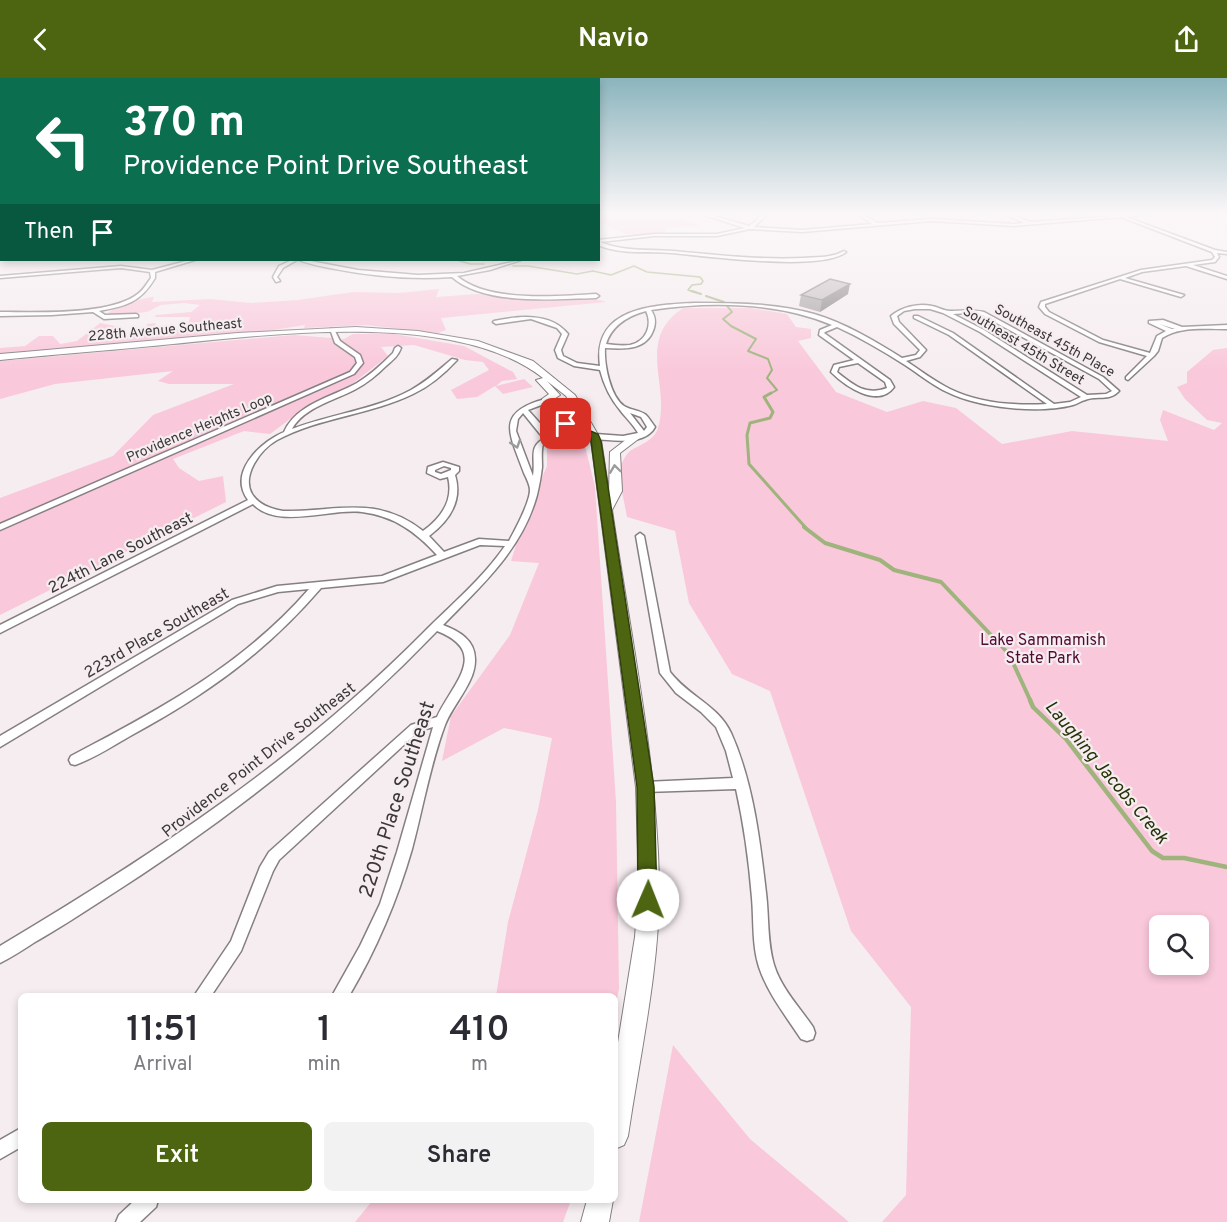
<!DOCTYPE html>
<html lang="en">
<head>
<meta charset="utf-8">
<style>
	:root { --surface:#fff; --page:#f2f2f3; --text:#2b2b33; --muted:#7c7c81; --accent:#4d6411 }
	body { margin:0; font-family:Overpass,sans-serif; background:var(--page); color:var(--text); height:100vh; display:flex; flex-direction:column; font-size:22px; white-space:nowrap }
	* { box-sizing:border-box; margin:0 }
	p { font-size:20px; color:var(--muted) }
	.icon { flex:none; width:33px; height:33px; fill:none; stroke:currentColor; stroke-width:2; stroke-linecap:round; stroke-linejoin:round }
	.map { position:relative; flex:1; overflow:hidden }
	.panel { position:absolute; left:18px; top:915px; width:600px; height:210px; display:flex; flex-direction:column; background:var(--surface); border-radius:9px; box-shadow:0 3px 9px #0003 }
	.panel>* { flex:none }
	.banner { position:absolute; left:0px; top:0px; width:600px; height:183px; box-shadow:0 3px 9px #0003; background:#0b6e4f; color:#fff; overflow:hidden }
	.buttons { position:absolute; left:1149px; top:837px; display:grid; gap:12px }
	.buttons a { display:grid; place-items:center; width:60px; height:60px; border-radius:9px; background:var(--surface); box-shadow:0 3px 9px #0003; font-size:30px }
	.pin { position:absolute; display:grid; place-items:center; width:51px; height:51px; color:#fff; margin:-26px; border-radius:12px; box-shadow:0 3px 9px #0006 }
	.me { position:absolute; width:66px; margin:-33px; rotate:1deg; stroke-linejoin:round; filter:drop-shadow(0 0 4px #0008) }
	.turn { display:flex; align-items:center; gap:21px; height:126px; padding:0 24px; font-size:27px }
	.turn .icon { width:78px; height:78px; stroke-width:2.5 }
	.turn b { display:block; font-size:42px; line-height:51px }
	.then { display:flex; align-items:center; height:57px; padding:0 24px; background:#0003; gap:12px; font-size:22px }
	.eta { display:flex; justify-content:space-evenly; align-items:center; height:102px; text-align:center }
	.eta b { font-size:36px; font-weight:600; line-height:42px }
	.action { display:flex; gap:12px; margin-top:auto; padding:12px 24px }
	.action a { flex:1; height:69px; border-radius:9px; background:var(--accent); color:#fff; font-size:24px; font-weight:600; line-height:69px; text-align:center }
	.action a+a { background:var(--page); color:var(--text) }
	header { display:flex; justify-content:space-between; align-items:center; height:78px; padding:0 24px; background:var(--accent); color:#fff; font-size:27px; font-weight:600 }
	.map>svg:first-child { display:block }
</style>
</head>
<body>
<header><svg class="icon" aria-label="back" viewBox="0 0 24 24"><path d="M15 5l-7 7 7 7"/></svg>Navio<svg class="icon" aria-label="share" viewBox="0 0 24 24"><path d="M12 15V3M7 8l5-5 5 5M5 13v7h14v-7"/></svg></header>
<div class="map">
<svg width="1227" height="1144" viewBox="0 0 1227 1144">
	<rect width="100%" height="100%" fill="#f6edf0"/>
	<g fill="#f9c8da" fill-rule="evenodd">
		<path d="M598 135 675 137 702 148 666 150 665 155 626 156 599 144Z"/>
		<path d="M439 211 436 219 478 216 532 221 600 222 606 224 441 240 446 252 438 255 365 247 304 250 305 247 267 253 0 276V270L25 268 39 258H53L60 266 77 263 100 245 120 249 115 254 116 258 125 260 146 255 147 246 155 245 157 252H176L188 247 190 239H155L156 237 191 234 200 227 184 225 161 227 147 234 120 237 108 235C120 225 138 221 154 219L152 224 210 221 251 225 298 222 353 214 399 215Z"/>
		<path d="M683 230H751L787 236 796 249 811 251V260L798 263 836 314 887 334 923 323 956 330 1002 366 1072 353 1168 363 1160 342 1163 332 1214 352 1222 345 1207 342 1185 321 1177 309 1187 305V294L1213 272 1227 270V1144H882L906 1117 911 929 851 853 770 613 732 596 689 525 675 453 627 439 618 393C621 387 625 377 630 373 639 367 654 363 658 350 671 307 635 262 683 230ZM1160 848H1198V886H1160Z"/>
		<path d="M353 256H394L464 268 513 294 517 301 502 303 496 308 524 301 533 309 503 316 495 308 477 319 457 321 451 312 489 292 483 284 465 282 414 267 381 269 388 278 352 306 302 332 270 356 244 353 173 381 179 390 199 403 223 398 226 424 0 537V420L113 378 153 337 234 306H169L158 303 173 293 55 306 0 321V283L294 257 344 261Z"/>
		<path d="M559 360 584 364 595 409 616 724 619 911 615 929V918H496L508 844 538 732 552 660 504 650 442 683 451 638 510 557 539 485 511 483 524 442 547 388V364Z"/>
		<path d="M673 967 750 1061 849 1144H639Z"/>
		<path d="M373 1122H571L563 1144H355Z"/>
	</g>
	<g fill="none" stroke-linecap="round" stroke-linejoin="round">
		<g stroke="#9fb37d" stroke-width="1.5">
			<path d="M457 182 470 186H484"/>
			<path d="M513 188H528L577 196 593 193 611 197 634 188 647 194 700 199 703 203 701 206 692 207 688 212 696 214"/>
		</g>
		<g stroke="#9fb37d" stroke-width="2">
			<path d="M691 213 701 216"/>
			<path d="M706 218 724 224 732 234 723 241 731 248 756 261 748 273 768 281 772 292 767 300 777 312 768 317"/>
		</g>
		<path stroke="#9fb37d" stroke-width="3" d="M771 315 764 319 773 334 770 340 750 345 747 357 749 386 806 450"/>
		<path stroke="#9fb37d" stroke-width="4" d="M804 449 825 465 880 482 894 492 941 504 1009 576 1031 624"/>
		<path stroke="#9fb37d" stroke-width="4.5" d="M1030 622 1033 629 1066 661 1152 773 1163 780H1184L1227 789"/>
		<g stroke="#867f81" stroke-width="3">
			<g id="street">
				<path d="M698 135H704L749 148 756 143 761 136 770 135C763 139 760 144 754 149L802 152 872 146 859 137 884 135 865 138 877 145 932 141 1014 146 1024 145 1003 135H1008L1030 144 1158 135 1126 139 1215 172 1227 174V176L1217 175 1219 179 1215 184 1193 187 1227 198V201L1186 188 1142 194 1125 200 1184 217 1181 219 1120 201 1045 226V229L1049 234 1103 262 1150 275 1157 258 1166 253 1149 245V243L1163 242 1182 249 1227 247V251C1206 251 1180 248 1162 260L1158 273 1154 278 1128 302 1126 301V299L1147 278 1099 264 1045 236 1039 229 1041 224 1141 192 1212 182 1215 179 1212 174 1121 139 1014 148 932 143 802 154 750 151 717 158H654L600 164C624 174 648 171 673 173 717 177 759 182 803 180 818 179 831 180 844 173L846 174C822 194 706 178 672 175 647 173 622 177 598 167V162L654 156H717L745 150ZM1159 246 1175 251H1172Z"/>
				<rect x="0" y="161" width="2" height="2"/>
				<path d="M190 182H195L155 194V200C140 225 126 228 99 233L105 237 136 236 138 237V239L104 241 93 234 52 237 0 238V234C35 234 112 238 139 215 144 211 147 205 151 200L150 194 121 190 0 200V198L121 188 152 192Z"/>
				<path d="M292 182H297L283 190 277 199 280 203 276 204 273 199 279 188Z"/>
				<path d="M299 182H305L358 192 418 197 464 195 521 182 490 192 457 198C488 225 557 218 596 216L599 218 596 220C554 221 485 228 452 199 411 202 370 198 330 190 320 188 308 186 299 182Z"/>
				<path d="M694 225C734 225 776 225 814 236 845 245 875 263 902 280L916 277 920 272 894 246 891 238C902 229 918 225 932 228 938 229 944 233 950 233 964 233 969 231 984 234L1103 299 1119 313C1109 324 1097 317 1085 322 1081 323 1077 326 1073 327 1038 336 979 330 947 314 932 307 919 296 905 287 883 273 861 260 837 249L825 254 824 255 890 302 894 309C878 331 845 308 831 294L834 287 854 282 819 257 820 252 832 247C777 224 710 223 651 232 655 238 656 243 654 250 647 273 624 271 605 270 604 286 610 318 624 328 630 332 640 332 646 337 649 340 652 345 655 349 642 374 588 357 565 359 557 359 551 363 543 366 541 374 542 381 542 389 541 399 539 408 537 417 522 472 481 508 443 547 459 553 475 562 475 581 476 604 453 626 445 647 430 687 423 730 412 771 397 823 376 872 349 918H332L360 868 380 826 397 774 433 649 419 653 279 782 273 793 241 873 211 918H194L231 863 260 789 269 774 411 647 437 639C452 606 491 574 437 553 337 657 223 746 101 823 79 837 58 851 35 864 24 871 12 879 0 885V868C153 777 298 681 424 554 451 527 483 500 505 468L480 467 383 504 321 510C265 575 207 616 132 657 114 667 95 680 75 687L71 686 69 682 71 678C159 632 243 587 309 511L278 514 238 526 0 669V658L232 522 277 508 382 498 437 477C416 454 394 438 362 434 331 430 277 452 253 426L0 555V547L248 422C228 395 259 365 284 354 296 326 332 319 357 305 370 297 382 286 393 275L395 270 398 268 401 270C398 278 393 282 386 288 377 297 367 305 356 311 336 322 304 329 292 351 331 336 374 332 411 312 427 303 439 292 452 281L457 282C445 295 430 308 413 316 370 337 320 339 277 362 261 371 241 397 252 416 259 427 271 431 283 433 336 434 376 416 423 453 441 440 454 422 448 399L440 401 427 395 428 389 443 384 459 389V393L455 397C463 423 449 443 429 458L444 474 479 461 509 463C515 452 530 424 530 412 530 407 526 399 524 395 510 356 494 335 545 321L571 346 583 351 584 353 582 355 623 358 638 355C633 346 626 340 620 332 610 320 604 307 600 292L574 288 558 280 555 272 562 256 557 250 531 241 496 246 493 244 494 243C519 238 550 234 568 256L561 272 563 278 577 285 600 288C592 230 652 227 694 225ZM915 231H930L943 235 980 254 1081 319 1070 324 1054 326 953 255 918 238H914V240L949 257 1047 326C1014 328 979 325 950 311 934 303 920 292 906 283L920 279 926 272 899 244 897 238 904 233ZM646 233C653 247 646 264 630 267 622 268 614 267 606 266 612 247 628 238 646 233ZM969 235 982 237 1099 301 1112 313 1106 316 1087 317 984 252 953 236ZM858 285 885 304 887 310C866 318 853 307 837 294L839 289ZM544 326 565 350 577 354 554 356 546 352 528 332ZM523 335 540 356 547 359C527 368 536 379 533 398L516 353 518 341ZM630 335 641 339 647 349 644 353ZM444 388 451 390V392L441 396 435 394V392Z"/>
				<path d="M330 251H334L340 263 360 277 363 285 354 296 0 452V446L350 294 357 285 355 279 335 265Z"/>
				<path d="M640 455 644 458 670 594C688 618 718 627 731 655 753 704 760 762 766 815 769 839 767 864 774 887 781 910 800 930 813 949L815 955 813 961 807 963 801 961C786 938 768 916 759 889 752 867 754 843 752 820 749 783 744 747 736 711L645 714 641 713 639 709 641 705 645 704 733 700 726 673 716 649 701 634 676 615 660 595 636 458Z"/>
				<path d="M21 1050V1069L0 1081V1062Z"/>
				<path d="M135 1122H158L156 1129 140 1144H116L119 1137Z"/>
			</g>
		</g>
		<g stroke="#867f81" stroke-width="2">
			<g id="secondary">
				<path d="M356 249 418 253 478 263 533 283 575 317 601 362 609 415 610 374 632 357 641 359 620 375 622 413 612 432C630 554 656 677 659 801 661 884 640 976 628 1058L624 1067 615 1071V983L635 859 639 803 636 709 591 362 566 318 547 303 560 317 548 325H542V321L549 316 536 302 543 300C456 232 277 256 173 266 115 272 58 276 0 282V276L24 274 238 255Z"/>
				<path d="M587 1122H613L609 1144H581Z"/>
			</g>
		</g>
		<use href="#street" fill="#fff" fill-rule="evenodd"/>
		<use href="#secondary" fill="#fff" fill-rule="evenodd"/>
	</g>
	<path fill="#a8a1a3" d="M848 216 820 234 799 228 801 217Z"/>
	<path fill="#888385" d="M850 206 848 216 820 234 822 222Z"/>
	<path fill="#c3bbbe" stroke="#888385" stroke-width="1.5" d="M830 201 850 206 822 222 801 217Z"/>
	<defs><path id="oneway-chevron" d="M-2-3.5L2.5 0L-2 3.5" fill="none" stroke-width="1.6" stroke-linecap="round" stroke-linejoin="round" transform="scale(1.5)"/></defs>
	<g stroke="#9d9c9c">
		<use href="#oneway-chevron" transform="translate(516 366) rotate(72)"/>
		<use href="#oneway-chevron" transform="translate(615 391) rotate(-98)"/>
	</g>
	<linearGradient id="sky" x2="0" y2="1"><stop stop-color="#8bb4bd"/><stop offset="0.46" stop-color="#fbf7f8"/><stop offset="1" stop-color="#fbf7f8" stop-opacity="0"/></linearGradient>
	<rect width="1227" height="295" fill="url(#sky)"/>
	<path fill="#4d6411" stroke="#32410b" stroke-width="1.5" d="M566 343 598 356 601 363 654 709 657 822 654 828 648 831 641 828 638 822 637 709 591 363V360L562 348 561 346Z"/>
	<g text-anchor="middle" stroke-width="4.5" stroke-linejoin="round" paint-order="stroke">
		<g font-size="14" fill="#3b3839" stroke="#f6edf0">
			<text transform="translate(165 251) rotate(-5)" y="5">228th Avenue Southeast</text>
			<text transform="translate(1055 262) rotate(29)" y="5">Southeast 45th Place</text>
			<text transform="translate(1024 267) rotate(31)" y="5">Southeast 45th Street</text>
			<text transform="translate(199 349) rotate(-23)" y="5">Providence Heights Loop</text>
		</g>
		<g font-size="16" fill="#3b3839" stroke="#f6edf0">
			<text transform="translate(120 474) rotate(-27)" y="6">224th Lane Southeast</text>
			<text transform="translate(156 554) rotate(-30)" y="6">223rd Place Southeast</text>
			<text transform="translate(258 681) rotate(-38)" y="6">Providence Point Drive Southeast</text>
		</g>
		<g font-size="16" fill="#510a30" stroke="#f6edf0">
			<text x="1043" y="567">Lake Sammamish<tspan x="1043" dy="18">State Park</tspan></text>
		</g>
		<g font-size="18" font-style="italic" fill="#253208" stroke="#f6edf0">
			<text transform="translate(1107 694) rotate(50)" y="6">Laughing Jacobs Creek</text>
		</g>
		<g font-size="20" fill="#3b3839" stroke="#f6edf0">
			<text transform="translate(396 721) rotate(-72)" y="7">220th Place Southeast</text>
		</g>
	</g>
</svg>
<div class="buttons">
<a><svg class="icon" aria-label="search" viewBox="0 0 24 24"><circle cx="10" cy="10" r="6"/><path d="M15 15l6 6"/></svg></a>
</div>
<div class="pin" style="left:566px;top:346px;background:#d93025"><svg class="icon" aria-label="arrive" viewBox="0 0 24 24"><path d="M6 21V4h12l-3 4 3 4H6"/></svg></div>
<svg class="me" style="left:648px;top:822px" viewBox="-20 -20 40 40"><circle r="19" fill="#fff"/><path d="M0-13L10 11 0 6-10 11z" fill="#4d6411"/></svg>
<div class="banner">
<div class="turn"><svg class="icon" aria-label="left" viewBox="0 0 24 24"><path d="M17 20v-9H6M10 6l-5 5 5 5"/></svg><div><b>370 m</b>Providence Point Drive Southeast</div></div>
<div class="then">Then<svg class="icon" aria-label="arrive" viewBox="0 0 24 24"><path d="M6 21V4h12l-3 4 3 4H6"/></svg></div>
</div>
<section class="panel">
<div class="eta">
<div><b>11:51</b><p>Arrival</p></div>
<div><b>1</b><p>min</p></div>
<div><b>410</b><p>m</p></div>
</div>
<div class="action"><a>Exit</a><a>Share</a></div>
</section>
</div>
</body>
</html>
